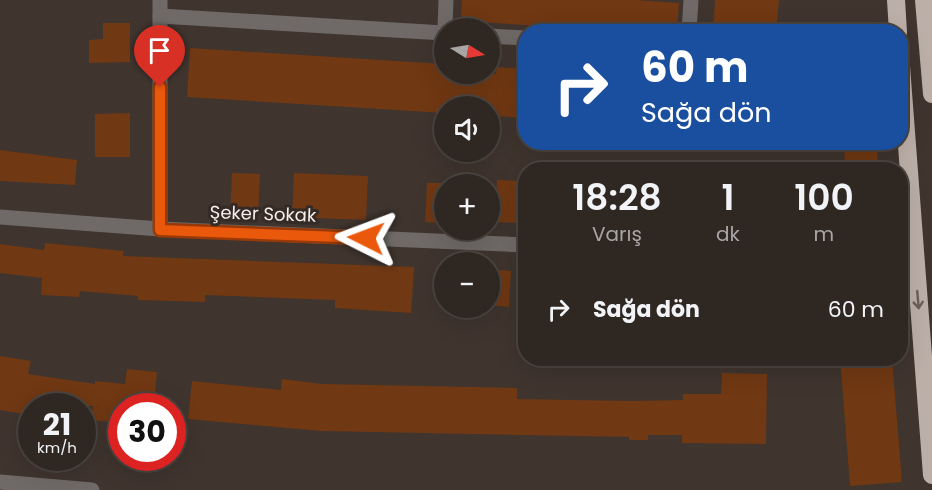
<!DOCTYPE html>
<html lang="tr">
<head>
<meta charset="utf-8">
<style>
	:root { --surface:#2f2722; --page:#3b332f; --text:#f1f3f6; --muted:#a7a5a5; --line:#4a4440 }
	body { margin:0; font-family:Poppins,sans-serif; background:var(--page); color:var(--text); height:100vh; display:flex; flex-direction:column; font-size:22px; white-space:nowrap }
	* { box-sizing:border-box; margin:0 }
	p { font-size:20px; color:var(--muted) }
	.icon { flex:none; width:33px; height:33px; fill:none; stroke:currentColor; stroke-width:2; stroke-linecap:round; stroke-linejoin:round }
	.map { position:relative; flex:1; overflow:hidden }
	.sheet { position:absolute; left:518px; top:162px; width:390px; height:204px; display:flex; flex-direction:column; background:var(--surface); border-radius:24px; box-shadow:0 6px 24px #0002,0 0 0 2px var(--line) }
	.sheet>* { flex:none }
	.guide { position:absolute; left:518px; top:24px; width:390px; height:126px; border-radius:24px; box-shadow:0 6px 24px #0002,0 0 0 2px var(--line); background:#1a4fa0; color:#fff; overflow:hidden }
	.needle { width:39px; rotate:101deg }
	.buttons { position:absolute; left:434px; top:18px; display:grid; gap:12px }
	.buttons a { display:grid; place-items:center; width:66px; height:66px; border-radius:50%; background:var(--surface); box-shadow:0 6px 24px #0002,0 0 0 2px var(--line); font-size:30px }
	.speed { position:absolute; left:18px; top:393px; display:flex; gap:12px; font-size:30px; font-weight:700; text-align:center }
	.speed>* { display:grid; place-content:center; width:78px; height:78px; border-radius:50%; background:var(--surface); box-shadow:0 6px 24px #0002,0 0 0 2px var(--line); line-height:1 }
	.speed small { font-size:15px; font-weight:400 }
	.speed .limit { border:9px solid #d22; background:#fff; color:#111 }
	.pin { position:absolute; display:grid; place-items:center; width:51px; height:51px; color:#fff; margin:-62px -26px; border-radius:50% 50% 50% 0; rotate:-45deg; box-shadow:0 0 6px #0007 }
	.pin .icon { rotate:45deg }
	.me { position:absolute; width:66px; margin:-33px; rotate:273deg; stroke-linejoin:round; filter:drop-shadow(0 0 4px #0008) }
	.turn { display:flex; align-items:center; gap:21px; height:126px; padding:0 24px; font-size:27px }
	.turn .icon { width:78px; height:78px; stroke-width:2.5 }
	.turn b { display:block; font-size:42px; line-height:51px }
	.eta { display:flex; justify-content:space-evenly; align-items:center; height:102px; text-align:center }
	.eta b { font-size:36px; font-weight:600; line-height:42px }
	ul { padding:0; list-style:none }
	li { display:flex; align-items:center; gap:18px; height:90px; padding:0 24px }
	li div { flex:1 }
	li b { display:block; font-size:22px }
	li em { font-style:normal }
	.map>svg:first-child { display:block }
</style>
</head>
<body>
<div class="map">
<svg width="932" height="490" viewBox="0 0 932 490">
	<rect width="100%" height="100%" fill="#3f342e"/>
	<g fill="#703813">
		<path d="M462 0H636L679 3 677 31H624L461 21Z"/>
		<path d="M715 0H779L776 32H713Z"/>
		<path d="M103 23H130V62L89 63V40L103 39Z"/>
		<path d="M190 48 444 64V74H496V67L525 69V118L493 116 494 106H444V113L187 97Z"/>
		<path d="M130 113V157H95V114Z"/>
		<path d="M844 142H876L878 164 845 167Z"/>
		<path d="M0 150 77 160 75 185 0 181Z"/>
		<path d="M232 173 260 174 258 216 230 214Z"/>
		<path d="M294 173 368 176 366 220 292 217Z"/>
		<path d="M497 180 525 181V223L495 222Z"/>
		<path d="M427 183H444V223L425 222Z"/>
		<path d="M45 243 124 251 123 256 414 267 411 313 335 308V300L205 295V302L138 300V296L80 291 79 297 41 295 42 278 0 273V244L44 250Z"/>
		<path d="M489 269 511 271 509 307 489 305Z"/>
		<path d="M0 356 31 361 28 374 95 384V381L125 384 127 369 157 372 154 406H122V423L91 420 93 406H32V409L23 408V414L0 410Z"/>
		<path d="M840 358H892L902 482 850 486Z"/>
		<path d="M722 373 767 374 766 444 682 443V435H648V440H629V437L321 431 188 419 192 381 281 390 282 379 322 384 517 388V399L630 401 683 400V394H721Z"/>
	</g>
	<g fill="none" stroke-linecap="round" stroke-linejoin="round">
		<g stroke="#6f6a67" stroke-width="15">
			<path d="M160 0V229"/>
			<path d="M160 16 444 33"/>
			<path d="M445 28 446 0"/>
			<path d="M689 32 691 0"/>
			<path d="M489 36 525 38"/>
			<path d="M0 217 160 229 525 245"/>
			<path d="M900 260 915 261"/>
			<path d="M0 482 92 490"/>
		</g>
		<g stroke="#bcafa8" stroke-width="18">
			<path d="M896 0 898 32"/>
			<path d="M924 0 932 94"/>
			<path d="M900 53 932 475"/>
		</g>
	</g>
	<defs><path id="oneway-shaft" d="M-6 0H5M1.5-3L5.5 0L1.5 3" fill="none" stroke-width="1.6" stroke-linecap="round" stroke-linejoin="round" transform="scale(1.5)"/></defs>
	<use stroke="#6b5f59" href="#oneway-shaft" transform="translate(918 300) rotate(85)"/>
	<g fill="none" stroke-linecap="round" stroke-linejoin="round">
		<g stroke="#983908" stroke-width="15">
			<path id="route" d="M160 87V230L366 238"/>
		</g>
		<use href="#route" stroke="#ea580c" stroke-width="10"/>
	</g>
	<g text-anchor="middle" stroke-width="6" stroke-linejoin="round" paint-order="stroke">
		<g font-size="18" fill="#f6efeb" stroke="#352a25">
			<text transform="translate(263 214) rotate(2)" y="6">Şeker Sokak</text>
		</g>
	</g>
</svg>
<div class="buttons">
<a><svg class="needle" viewBox="-14 -14 28 28"><path d="M0-13l5 13h-10z" fill="#e53935"/><path d="M0 13l5-13h-10z" fill="#a7a5a5"/></svg></a>
<a><svg class="icon" aria-label="sound" viewBox="0 0 24 24"><path d="M4 9h4l5-4v14l-5-4H4zM17 9q2 3 0 6"/></svg></a>
<a>+</a>
<a>−</a>
</div>
<div class="speed"><div>21<small>km/h</small></div><div class="limit">30</div></div>
<div class="pin" style="left:160px;top:87px;background:#d93025"><svg class="icon" aria-label="arrive" viewBox="0 0 24 24"><path d="M6 21V4h12l-3 4 3 4H6"/></svg></div>
<svg class="me" style="left:366px;top:238px" viewBox="-20 -20 40 40"><path d="M0-17L14 15 0 8-14 15z" fill="#ea580c" stroke="#fff" stroke-width="4"/></svg>
<div class="guide">
<div class="turn"><svg class="icon" aria-label="right" viewBox="0 0 24 24"><path d="M7 20v-9h11M14 6l5 5-5 5"/></svg><div><b>60 m</b>Sağa dön</div></div>
</div>
<section class="sheet">
<div class="eta">
<div><b>18:28</b><p>Varış</p></div>
<div><b>1</b><p>dk</p></div>
<div><b>100</b><p>m</p></div>
</div>
<ul>
<li><svg class="icon" aria-label="right" viewBox="0 0 24 24"><path d="M7 20v-9h11M14 6l5 5-5 5"/></svg><div><b>Sağa dön</b></div><em>60 m</em></li>
</ul>
</section>
</div>
</body>
</html>
